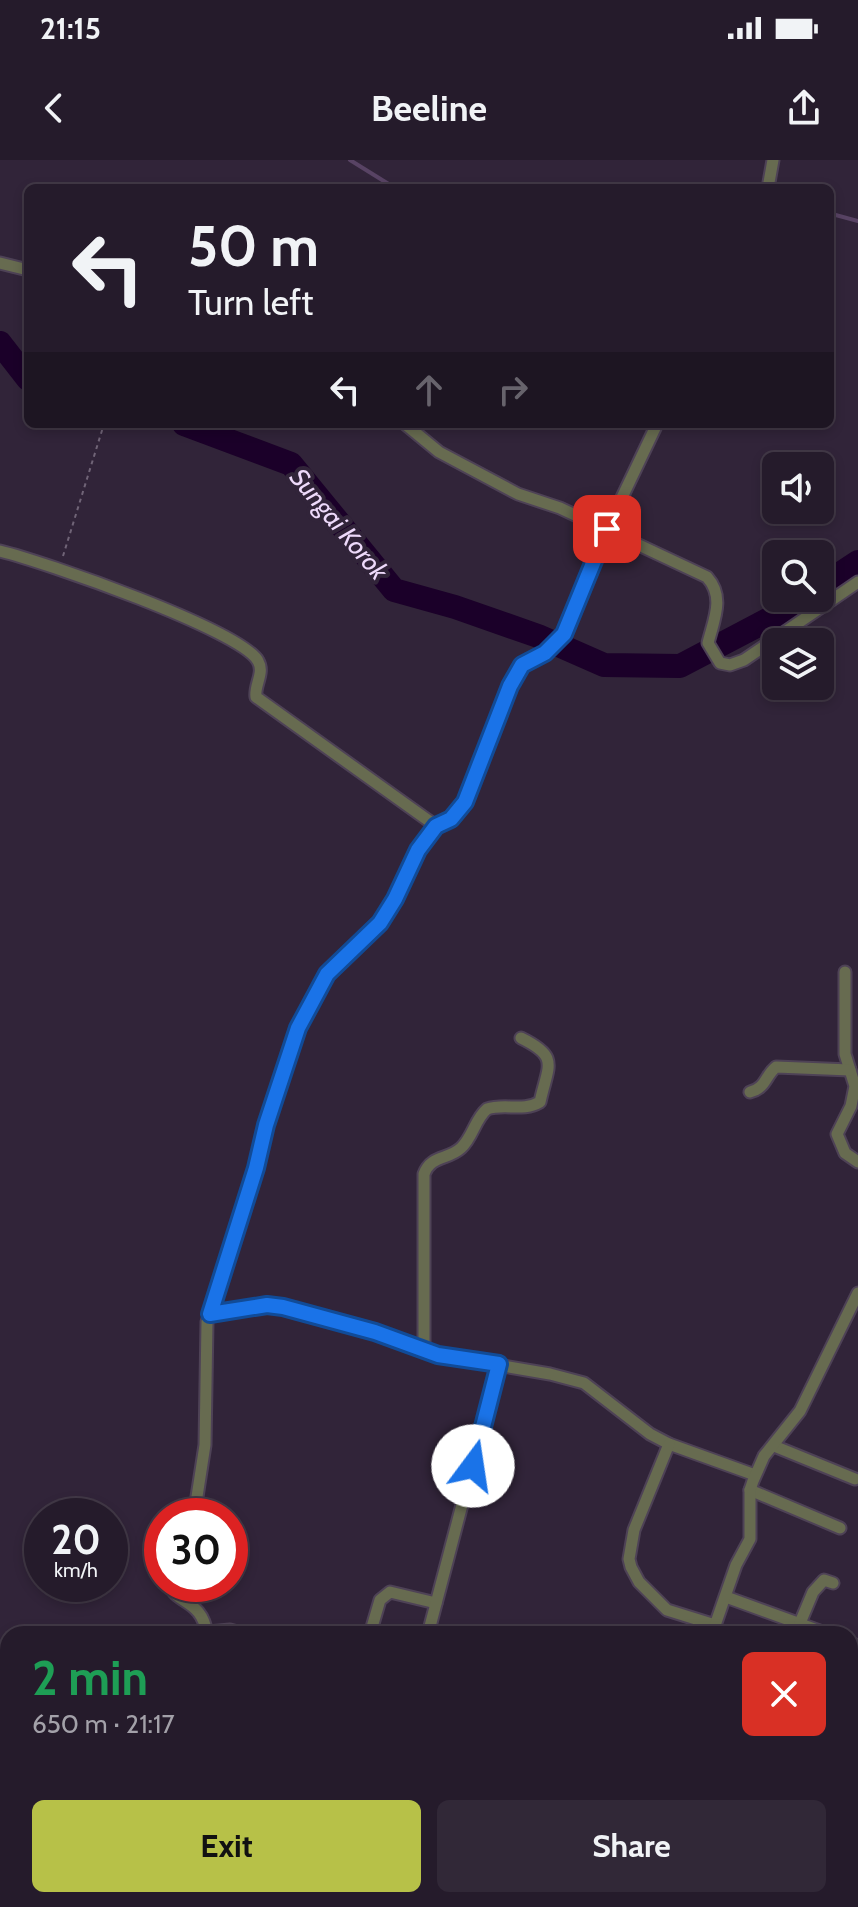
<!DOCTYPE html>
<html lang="en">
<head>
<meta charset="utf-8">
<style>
	:root { --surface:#251b2b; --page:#312837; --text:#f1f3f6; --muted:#a3a1a9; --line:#423947; --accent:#b7c148 }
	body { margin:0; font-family:Cabin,sans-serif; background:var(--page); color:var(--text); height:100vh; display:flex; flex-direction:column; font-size:30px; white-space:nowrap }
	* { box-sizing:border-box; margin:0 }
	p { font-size:26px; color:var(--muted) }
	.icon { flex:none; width:44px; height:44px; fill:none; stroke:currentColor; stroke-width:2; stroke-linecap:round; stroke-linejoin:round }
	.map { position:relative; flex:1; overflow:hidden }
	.sheet { position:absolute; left:0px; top:1466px; width:858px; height:282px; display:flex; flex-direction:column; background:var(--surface); border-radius:24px 24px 0 0; box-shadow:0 4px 12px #0003,0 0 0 2px var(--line) }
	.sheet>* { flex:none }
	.guide { position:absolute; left:24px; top:24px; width:810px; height:244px; border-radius:12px; box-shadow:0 4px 12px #0003,0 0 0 2px var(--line); background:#251b2b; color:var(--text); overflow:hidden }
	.tools { position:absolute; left:762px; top:292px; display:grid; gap:16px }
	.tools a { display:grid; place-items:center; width:72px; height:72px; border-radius:12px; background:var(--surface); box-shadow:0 4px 12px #0003,0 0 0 2px var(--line); font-size:40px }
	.speed { position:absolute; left:24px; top:1338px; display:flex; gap:16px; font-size:40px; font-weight:700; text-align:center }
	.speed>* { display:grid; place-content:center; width:104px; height:104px; border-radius:50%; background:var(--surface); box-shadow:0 4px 12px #0003,0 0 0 2px var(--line); line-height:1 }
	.speed small { font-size:20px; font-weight:400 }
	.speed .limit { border:12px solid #d22; background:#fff; color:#111 }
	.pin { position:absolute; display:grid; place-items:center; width:68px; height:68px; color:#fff; margin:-34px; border-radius:16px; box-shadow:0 4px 12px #0006 }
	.me { position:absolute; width:88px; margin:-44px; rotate:14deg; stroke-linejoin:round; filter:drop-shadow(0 0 6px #0008) }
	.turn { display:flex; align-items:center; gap:28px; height:168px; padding:0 32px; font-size:36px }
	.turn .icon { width:104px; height:104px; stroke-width:2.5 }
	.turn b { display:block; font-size:56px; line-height:68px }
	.lanes { display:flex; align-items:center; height:76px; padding:0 32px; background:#0003; justify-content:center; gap:40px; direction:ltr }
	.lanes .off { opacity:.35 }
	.round { display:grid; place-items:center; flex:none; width:84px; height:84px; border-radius:12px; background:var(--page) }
	.overview { display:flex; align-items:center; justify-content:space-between; height:136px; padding:0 32px }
	h1 { font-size:48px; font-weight:800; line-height:60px; color:#1e9e55 }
	.cta { display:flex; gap:16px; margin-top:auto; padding:16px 32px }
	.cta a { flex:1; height:92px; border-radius:12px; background:var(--accent); color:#111; font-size:32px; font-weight:800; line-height:92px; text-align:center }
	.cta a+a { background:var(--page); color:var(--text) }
	.status { display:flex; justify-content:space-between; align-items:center; height:56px; padding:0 40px; background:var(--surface); direction:ltr }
	.status svg { height:22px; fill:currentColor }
	header { display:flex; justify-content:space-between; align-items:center; height:104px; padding:0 32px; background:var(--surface); font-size:36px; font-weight:800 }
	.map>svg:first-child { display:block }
</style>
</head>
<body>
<div class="status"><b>21:15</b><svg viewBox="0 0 49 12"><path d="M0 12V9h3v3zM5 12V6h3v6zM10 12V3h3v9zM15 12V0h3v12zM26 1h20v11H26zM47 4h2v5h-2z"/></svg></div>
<header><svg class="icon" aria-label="back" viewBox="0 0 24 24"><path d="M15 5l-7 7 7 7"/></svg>Beeline<svg class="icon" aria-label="share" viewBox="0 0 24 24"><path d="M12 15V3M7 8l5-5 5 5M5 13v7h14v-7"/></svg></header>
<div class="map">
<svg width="858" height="1747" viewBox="0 0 858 1747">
	<rect width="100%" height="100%" fill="#312439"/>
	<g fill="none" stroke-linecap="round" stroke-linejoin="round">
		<g stroke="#584364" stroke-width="4">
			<path d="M350 0 395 28"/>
			<path d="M830 56 832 54 858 61"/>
		</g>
		<g stroke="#1b0029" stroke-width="24">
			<path d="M0 183 28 219"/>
			<path d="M184 264 291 304 394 430 455 447 538 476 604 505 680 506 777 455 803 438"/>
			<path d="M820 427 858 402"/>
		</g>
		<g stroke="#4e4256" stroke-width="15">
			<g id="street">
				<path d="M768 28 773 0"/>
				<path d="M0 103 28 110"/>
				<path d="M405 264 439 292 518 334 560 348 707 417C725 437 714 459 708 483L720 503 730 505 744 500 858 422"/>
				<path d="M0 391C42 401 241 470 258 501 265 513 254 525 256 537L436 666"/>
				<path d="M845 812V894L855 926 851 946 837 974 845 993 858 1002"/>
				<path d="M750 932C766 928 765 916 776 907L850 910"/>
				<path d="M210 1154 267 1145 283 1147 375 1172 438 1195 550 1214 584 1223 650 1274 669 1284 755 1315"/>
				<path d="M424 1190V1014C431 995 448 1000 461 988 473 977 475 959 487 949 504 943 523 952 540 942 548 905 560 897 521 878"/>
				<path d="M669 1284 634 1370 629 1399 631 1407 639 1422 667 1450 715 1465"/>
				<path d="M774 1286 855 1319"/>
				<path d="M750 1330 840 1368"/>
				<path d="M194 1356 205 1285 207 1162 256 1008 266 965 298 868 327 814 387 753 418 690 436 666 451 659 465 642 510 526 522 505 545 493 564 474 607 369 657 264"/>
				<path d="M170 1424C175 1445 202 1438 207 1474"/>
				<path d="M726 1437 828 1474"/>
				<path d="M800 1463 813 1432 824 1420 833 1423"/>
				<path d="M714 1468 727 1474"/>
				<path d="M208 1472 230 1470 245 1474"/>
				<path d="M599 1473 600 1474"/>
				<path d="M370 1474 380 1440 390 1432 436 1443"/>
				<path d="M428 1474 499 1204"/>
				<path d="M712 1474 736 1405 750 1379V1330L753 1321 764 1296 800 1251 858 1133"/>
				<path d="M850 1483 858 1486"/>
				<path d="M108 1747 110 1740"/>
				<path d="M544 1747 548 1740"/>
			</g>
		</g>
		<g stroke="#4e4256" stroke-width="24">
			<path id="highway" d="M16 1740 30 1747"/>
		</g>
		<path stroke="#706477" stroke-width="2" stroke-dasharray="4 4" stroke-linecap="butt" d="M63 396 104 264"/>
		<use href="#street" stroke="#676b50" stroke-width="11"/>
		<use href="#highway" stroke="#bcc47f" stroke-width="20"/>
	</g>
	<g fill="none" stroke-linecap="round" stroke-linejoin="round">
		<g stroke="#114b97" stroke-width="20">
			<path id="route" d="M473 1306 499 1204 438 1195 375 1172 283 1147 267 1145 210 1154 256 1008 266 965 298 868 312 842 327 814 380 763 395 739 418 690 436 666 451 659 465 642 510 526 522 505 545 493 564 474 607 369"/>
		</g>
		<use href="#route" stroke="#1a73e8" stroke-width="14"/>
	</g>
	<g text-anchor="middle" stroke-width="8" stroke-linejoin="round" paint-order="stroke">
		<g font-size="26" font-style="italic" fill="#eedafb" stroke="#312439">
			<text transform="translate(339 364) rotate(50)" y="9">Sungai Korok</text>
		</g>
	</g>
</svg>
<div class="tools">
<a><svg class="icon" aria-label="sound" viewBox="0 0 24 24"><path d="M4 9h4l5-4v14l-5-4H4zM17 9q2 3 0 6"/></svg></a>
<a><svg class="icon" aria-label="search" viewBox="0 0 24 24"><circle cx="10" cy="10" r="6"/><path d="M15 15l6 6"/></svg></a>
<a><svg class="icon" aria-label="layers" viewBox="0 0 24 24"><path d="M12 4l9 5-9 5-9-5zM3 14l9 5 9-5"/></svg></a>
</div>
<div class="speed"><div>20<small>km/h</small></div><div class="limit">30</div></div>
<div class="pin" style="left:607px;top:369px;background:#d93025"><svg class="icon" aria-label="arrive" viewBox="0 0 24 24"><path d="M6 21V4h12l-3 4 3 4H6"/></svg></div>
<svg class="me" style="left:473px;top:1306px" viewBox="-20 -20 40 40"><circle r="19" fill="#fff"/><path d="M0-13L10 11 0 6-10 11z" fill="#1a73e8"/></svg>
<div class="guide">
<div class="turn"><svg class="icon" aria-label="left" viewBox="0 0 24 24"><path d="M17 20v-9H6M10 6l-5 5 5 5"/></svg><div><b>50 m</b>Turn left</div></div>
<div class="lanes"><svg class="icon" aria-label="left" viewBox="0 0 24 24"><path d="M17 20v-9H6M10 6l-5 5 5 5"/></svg><svg class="icon off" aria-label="ahead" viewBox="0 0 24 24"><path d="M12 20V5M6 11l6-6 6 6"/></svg><svg class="icon off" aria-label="right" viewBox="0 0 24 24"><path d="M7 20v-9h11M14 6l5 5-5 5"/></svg></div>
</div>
<section class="sheet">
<div class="overview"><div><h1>2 min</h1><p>650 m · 21:17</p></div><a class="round" style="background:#d93025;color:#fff"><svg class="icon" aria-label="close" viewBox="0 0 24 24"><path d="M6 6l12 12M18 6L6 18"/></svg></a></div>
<div class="cta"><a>Exit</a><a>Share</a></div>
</section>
</div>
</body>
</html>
